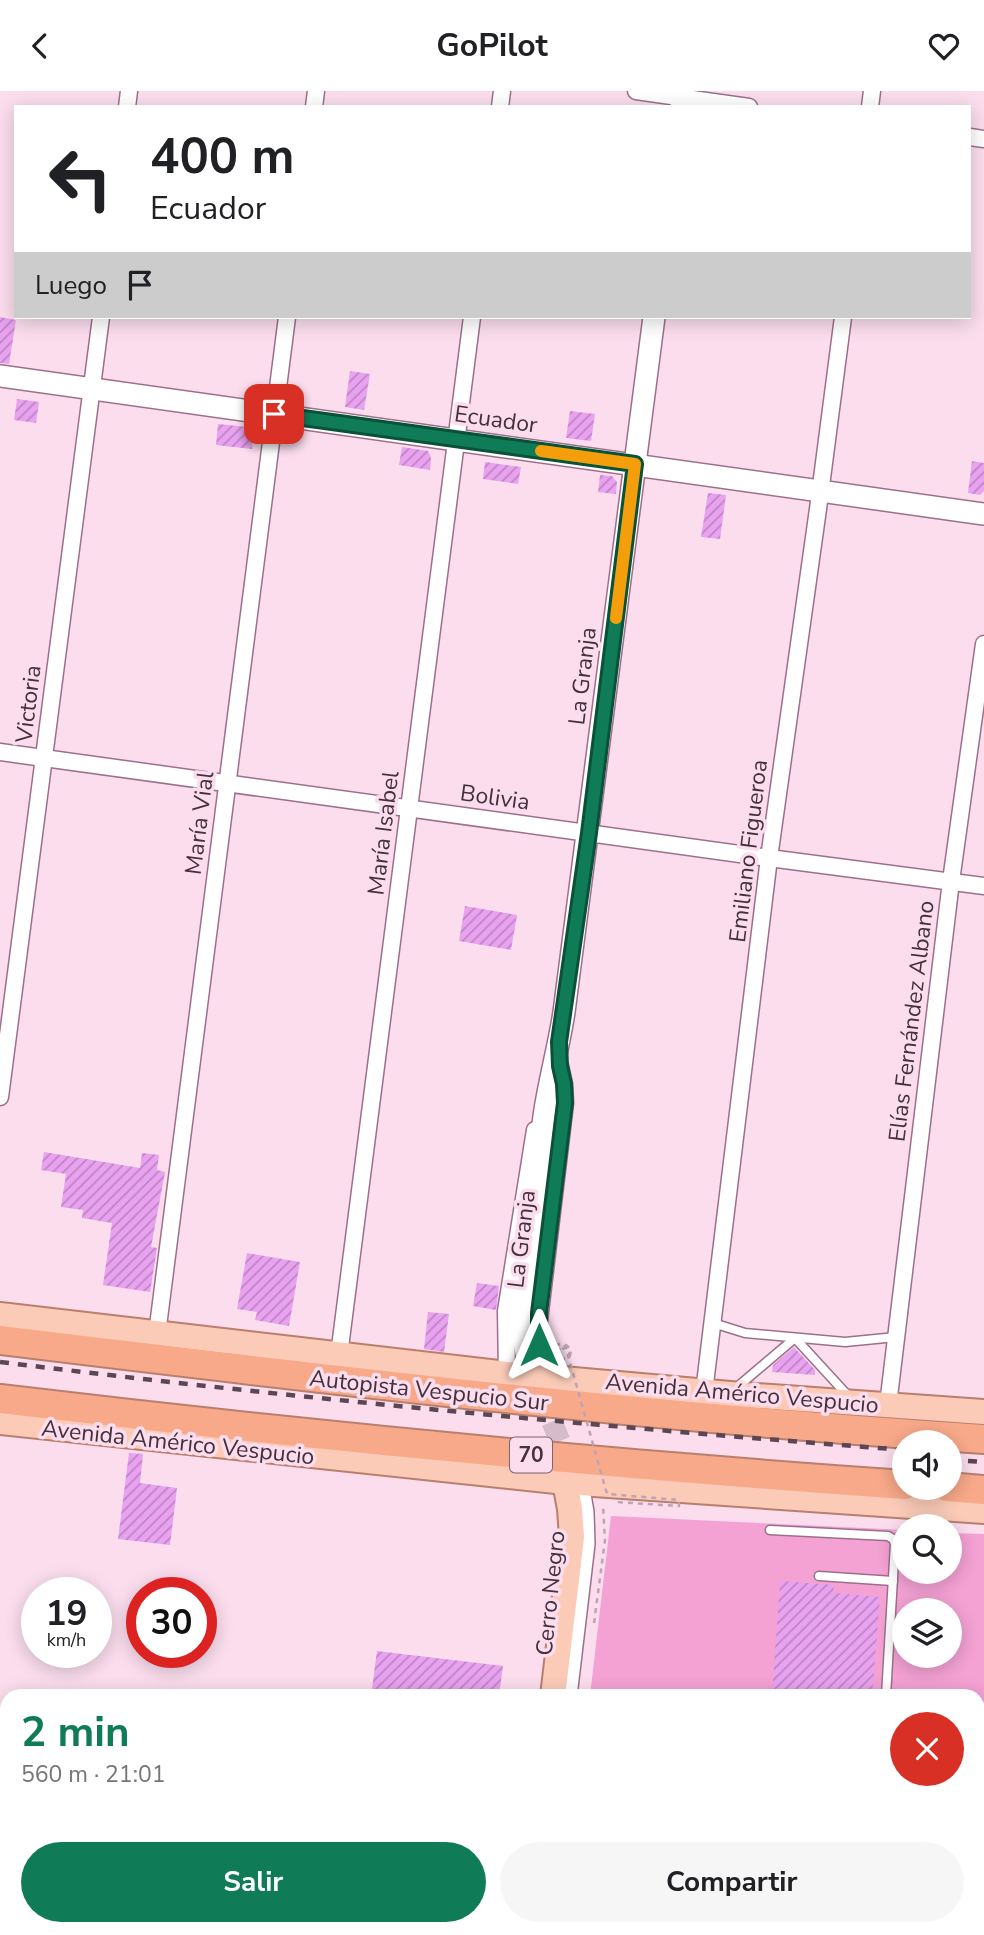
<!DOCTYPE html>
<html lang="es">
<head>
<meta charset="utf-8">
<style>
	:root { --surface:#fff; --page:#f6f6f6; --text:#202124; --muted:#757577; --accent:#107c57 }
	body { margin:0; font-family:"Nunito Sans",sans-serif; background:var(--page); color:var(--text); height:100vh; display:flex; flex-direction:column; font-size:26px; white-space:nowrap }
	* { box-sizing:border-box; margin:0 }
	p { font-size:23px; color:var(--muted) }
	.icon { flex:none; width:38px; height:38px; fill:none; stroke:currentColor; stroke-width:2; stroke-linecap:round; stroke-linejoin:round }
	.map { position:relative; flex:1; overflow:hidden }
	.details { position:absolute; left:0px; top:1598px; width:985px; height:247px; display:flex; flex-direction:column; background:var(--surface); border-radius:21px 21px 0 0; box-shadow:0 4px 18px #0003 }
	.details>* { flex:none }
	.hud { position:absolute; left:14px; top:14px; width:957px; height:214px; border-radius:0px; box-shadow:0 4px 18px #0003; background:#fff; color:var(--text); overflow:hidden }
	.buttons { position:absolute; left:892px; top:1339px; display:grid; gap:14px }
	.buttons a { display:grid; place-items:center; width:70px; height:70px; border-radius:50%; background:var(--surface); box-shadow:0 4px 18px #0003; font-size:35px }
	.speed { position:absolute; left:21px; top:1486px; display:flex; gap:14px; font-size:35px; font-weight:700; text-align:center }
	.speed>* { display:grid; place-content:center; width:91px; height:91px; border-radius:50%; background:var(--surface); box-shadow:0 4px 18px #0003; line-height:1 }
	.speed small { font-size:18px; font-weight:400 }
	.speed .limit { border:10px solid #d22; background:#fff; color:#111 }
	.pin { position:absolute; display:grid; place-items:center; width:60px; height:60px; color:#fff; margin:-30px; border-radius:14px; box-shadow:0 4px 10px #0006 }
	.me { position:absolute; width:77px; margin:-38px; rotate:0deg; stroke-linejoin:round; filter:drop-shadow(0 0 5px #0008) }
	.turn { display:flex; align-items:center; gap:24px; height:147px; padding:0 21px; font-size:32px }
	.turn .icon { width:91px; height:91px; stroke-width:2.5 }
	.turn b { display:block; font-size:49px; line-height:60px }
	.then { display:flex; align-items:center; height:66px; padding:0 21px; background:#0003; gap:14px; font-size:26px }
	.round { display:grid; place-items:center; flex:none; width:74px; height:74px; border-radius:37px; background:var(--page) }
	.headline { display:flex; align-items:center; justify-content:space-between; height:119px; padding:0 21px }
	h1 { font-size:42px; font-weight:700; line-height:52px; color:var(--accent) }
	.action { display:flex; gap:14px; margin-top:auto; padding:14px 21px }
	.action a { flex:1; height:80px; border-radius:42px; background:var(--accent); color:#fff; font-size:28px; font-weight:700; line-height:80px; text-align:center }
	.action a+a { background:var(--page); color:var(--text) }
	header { display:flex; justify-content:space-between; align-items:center; height:91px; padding:0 21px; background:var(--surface); font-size:32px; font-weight:700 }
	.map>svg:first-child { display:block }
</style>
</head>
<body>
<header><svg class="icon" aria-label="back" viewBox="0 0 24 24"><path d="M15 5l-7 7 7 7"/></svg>GoPilot<svg class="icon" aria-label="heart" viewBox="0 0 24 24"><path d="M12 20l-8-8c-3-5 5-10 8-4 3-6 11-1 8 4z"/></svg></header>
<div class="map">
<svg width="984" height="1844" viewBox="0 0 984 1844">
	<defs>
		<pattern id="park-crowns" width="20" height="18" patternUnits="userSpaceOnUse" patternTransform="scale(1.75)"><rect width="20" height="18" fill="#f4a1d4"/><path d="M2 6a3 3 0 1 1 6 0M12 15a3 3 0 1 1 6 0" fill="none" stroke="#c784ad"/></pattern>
		<pattern id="building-hatch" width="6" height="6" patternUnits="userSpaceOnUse" patternTransform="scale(1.75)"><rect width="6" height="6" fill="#e8a2f0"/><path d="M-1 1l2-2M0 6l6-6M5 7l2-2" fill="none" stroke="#be85c4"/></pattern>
	</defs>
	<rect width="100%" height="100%" fill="#fbddee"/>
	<path fill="url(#park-crowns)" d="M558 1838H701L794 1844H557Z"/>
	<path fill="#f4a1d4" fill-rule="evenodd" d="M611 1425 905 1439V1480H950V1442L984 1443V1688L978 1687V1605H590ZM905 1519H950V1564H905Z"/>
	<g fill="url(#building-hatch)">
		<path d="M0 226 16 229 9 273 0 272Z"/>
		<path d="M350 280 370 283 364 319 345 316Z"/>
		<path d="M17 308 39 311 36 332 14 329Z"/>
		<path d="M570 320 595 323 591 350 566 347Z"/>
		<path d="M218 333 248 336 253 342 252 358 216 354Z"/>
		<path d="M402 356 428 360 431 367 430 379 399 374Z"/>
		<path d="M972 370 984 372V400L980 404 968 402Z"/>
		<path d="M485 371 521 376 518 393 483 388Z"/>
		<path d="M600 384 612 385 617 391 616 403 598 401Z"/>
		<path d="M708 402 726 404 720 448 701 446Z"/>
		<path d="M465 815 517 824 511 859 459 850Z"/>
		<path d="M44 1061 140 1077 142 1062 159 1064 157 1079 165 1081 151 1156 157 1157 150 1201 103 1194 112 1132 82 1127 83 1119 61 1116 66 1083 41 1079Z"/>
		<path d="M247 1162 300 1171 289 1235 255 1229 257 1221 237 1218Z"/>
		<path d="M477 1192 499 1195 496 1219 473 1215Z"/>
		<path d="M428 1221 449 1223 444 1261 424 1258Z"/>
		<path d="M794 1256 815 1279V1284L772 1281 773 1274Z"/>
		<path d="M129 1362 143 1363 140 1392 177 1397 170 1454 118 1448Z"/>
		<path d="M780 1490 834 1494 833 1502 880 1506 872 1605H772Z"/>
		<path d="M377 1560 503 1575 499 1605H371Z"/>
	</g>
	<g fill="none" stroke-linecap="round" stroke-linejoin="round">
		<path stroke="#d6bbca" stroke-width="21" stroke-dasharray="21 10" stroke-linecap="butt" d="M540 1302 572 1379"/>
		<g stroke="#9c708a" stroke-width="11">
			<g id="lane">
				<path d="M713 1232 745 1242 845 1251 896 1246"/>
				<path d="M736 1297 795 1247 850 1307"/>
				<path d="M770 1439 888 1445 893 1448 895 1453 886 1605"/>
				<path d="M819 1485 893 1490"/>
			</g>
		</g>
		<g stroke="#9c708a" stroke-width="19">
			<g id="street">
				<path d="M636 0 749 16"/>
				<path d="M127 16 129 0"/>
				<path d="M314 16 316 0"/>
				<path d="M500 16 502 0"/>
				<path d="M870 16 872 0"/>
				<path d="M970 46 984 48"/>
				<path d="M0 661 769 767 984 795"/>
				<path d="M0 1006 101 226"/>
				<path d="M157 1243 287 226"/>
				<path d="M339 1264 472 226"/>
				<path d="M507 1283 506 1220 535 1039"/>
				<path d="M546 1286 541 1270 538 1238 565 1012 564 993 560 975"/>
				<path d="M704 1301 769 767 818 418 843 226"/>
				<path d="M888 1314 951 790 984 553"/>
				<path d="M0 1644 7 1645"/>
				<path d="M88 1844 89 1838"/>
			</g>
		</g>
		<g stroke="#9c708a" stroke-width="24">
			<g id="secondary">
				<path d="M681 16 684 0"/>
				<path d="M0 285 984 423"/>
				<path d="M542 1082C537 1026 556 975 564 921L654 226"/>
				<path d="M527 1268 522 1240V1227L542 1082 545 1071"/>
				<path d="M566 1605 584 1453 583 1421 580 1404"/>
				<path d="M978 1704H984"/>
				<path d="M536 1844 537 1838"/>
			</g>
		</g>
		<g stroke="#b97f6e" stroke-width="28">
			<g id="primary">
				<path d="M0 1224 507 1283 730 1303 984 1321"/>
				<path d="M0 1331 565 1391 984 1420"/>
				<path d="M553 1605 572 1446 570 1418 565 1391"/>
			</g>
		</g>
		<g stroke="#b97f6e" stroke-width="32">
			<g id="highway">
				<path d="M0 1249C327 1289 655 1327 984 1348"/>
				<path d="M0 1308C301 1344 603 1373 905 1394"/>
				<path d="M947 1396 984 1399"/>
			</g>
		</g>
		<g stroke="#bea4b3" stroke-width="2.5" stroke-dasharray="5 5" stroke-linecap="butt">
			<path d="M555 1253 566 1254 571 1258 570 1265 563 1268 558 1263 560 1256 565 1255 570 1261 568 1265H562"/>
			<path d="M594 1532 605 1449 603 1415"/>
		</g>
		<use href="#lane" stroke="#fff" stroke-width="8"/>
		<use href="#street" stroke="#fff" stroke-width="16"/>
		<use href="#secondary" stroke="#fff" stroke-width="21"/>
		<use href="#primary" stroke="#fbcbb8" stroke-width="24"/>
		<use href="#highway" stroke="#f8a989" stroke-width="28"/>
		<g stroke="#5b4753" stroke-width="4.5" stroke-dasharray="9 9" stroke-linecap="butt">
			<path d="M0 1271C301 1308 603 1336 905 1359"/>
			<path d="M950 1369 984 1371"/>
		</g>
		<path stroke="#bea4b3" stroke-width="2.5" stroke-dasharray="5 5" stroke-linecap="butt" d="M562 1265 560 1263V1258L566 1257 607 1403 679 1409V1415L616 1411"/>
	</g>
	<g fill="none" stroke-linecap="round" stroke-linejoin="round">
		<g stroke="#0a5139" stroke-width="18">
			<path id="route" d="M274 323 635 373 589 742 559 951 560 975 564 993 565 1012 539 1222V1254"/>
		</g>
		<use href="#route" stroke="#107c57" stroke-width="12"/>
		<path stroke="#f59e0b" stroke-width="12" d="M541 360 635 373 616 527"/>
	</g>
	<g text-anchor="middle" stroke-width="7" stroke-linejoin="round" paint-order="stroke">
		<rect fill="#fbddee" stroke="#7b6571" stroke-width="2" x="510" y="1346.5" width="42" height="35" rx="5"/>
		<g font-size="21" font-weight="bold" fill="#44313c">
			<text x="531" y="1371">70</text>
		</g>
		<g font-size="23" fill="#44313c" stroke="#fbddee">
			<text transform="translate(496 328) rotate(8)" y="8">Ecuador</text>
			<text transform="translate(582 585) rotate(-83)" y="8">La Granja</text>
			<text transform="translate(28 613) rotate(-83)" y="8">Victoria</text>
			<text transform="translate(495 706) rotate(8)" y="8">Bolivia</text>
			<text transform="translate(199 732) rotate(-83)" y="8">María Vial</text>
			<text transform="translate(383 742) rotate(-83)" y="8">María Isabel</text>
			<text transform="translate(748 760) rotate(-83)" y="8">Emiliano Figueroa</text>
			<text transform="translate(911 930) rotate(-83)" y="8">Elías Fernández Albano</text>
			<text transform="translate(521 1148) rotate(-83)" y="8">La Granja</text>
			<text transform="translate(429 1299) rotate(6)" y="8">Autopista Vespucio Sur</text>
			<text transform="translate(742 1302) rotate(5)" y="8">Avenida Américo Vespucio</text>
			<text transform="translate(178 1351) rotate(6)" y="8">Avenida Américo Vespucio</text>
			<text transform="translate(550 1502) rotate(-84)" y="8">Cerro Negro</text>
		</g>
	</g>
</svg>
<div class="buttons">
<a><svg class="icon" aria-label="sound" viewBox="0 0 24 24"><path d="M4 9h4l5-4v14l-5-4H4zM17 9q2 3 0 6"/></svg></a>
<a><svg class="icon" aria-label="search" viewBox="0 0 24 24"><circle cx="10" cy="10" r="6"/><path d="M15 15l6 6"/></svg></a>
<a><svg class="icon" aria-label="layers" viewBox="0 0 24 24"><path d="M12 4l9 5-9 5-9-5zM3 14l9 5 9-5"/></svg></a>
</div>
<div class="speed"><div>19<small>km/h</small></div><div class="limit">30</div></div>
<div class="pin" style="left:274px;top:323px;background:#d93025"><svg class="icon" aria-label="arrive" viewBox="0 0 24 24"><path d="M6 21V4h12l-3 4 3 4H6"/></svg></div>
<svg class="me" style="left:539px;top:1254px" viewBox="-20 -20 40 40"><path d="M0-17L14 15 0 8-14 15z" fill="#107c57" stroke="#fff" stroke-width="4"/></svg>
<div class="hud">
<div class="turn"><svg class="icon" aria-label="left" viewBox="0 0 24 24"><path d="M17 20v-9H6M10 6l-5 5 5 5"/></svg><div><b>400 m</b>Ecuador</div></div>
<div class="then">Luego<svg class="icon" aria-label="arrive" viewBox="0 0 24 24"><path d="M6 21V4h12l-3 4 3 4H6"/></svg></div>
</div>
<section class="details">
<div class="headline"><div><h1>2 min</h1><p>560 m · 21:01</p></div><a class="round" style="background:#d93025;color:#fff"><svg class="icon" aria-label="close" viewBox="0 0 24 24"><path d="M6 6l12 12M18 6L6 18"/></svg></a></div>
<div class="action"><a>Salir</a><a>Compartir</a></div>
</section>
</div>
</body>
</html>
